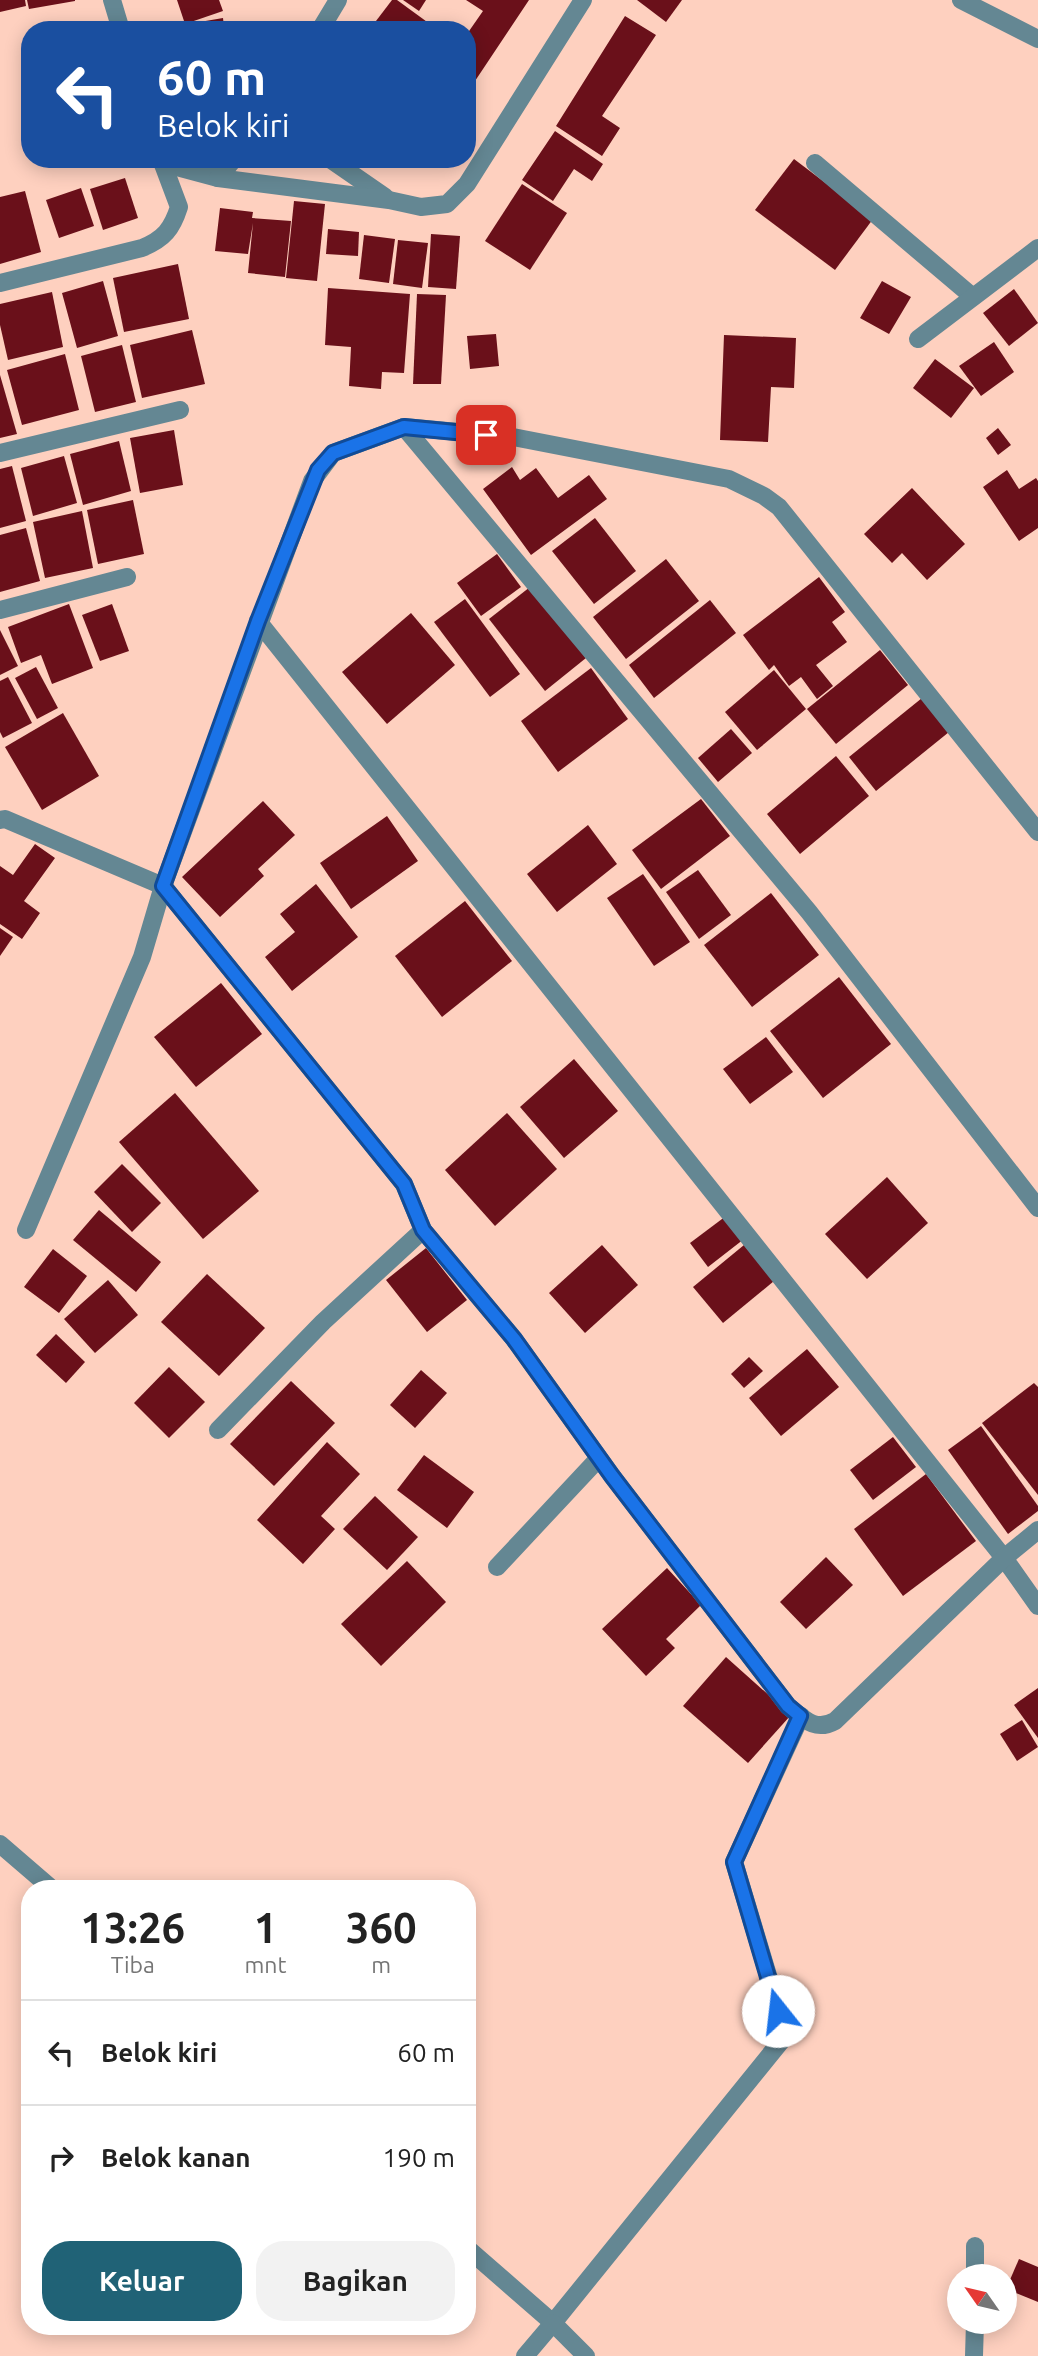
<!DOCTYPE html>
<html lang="id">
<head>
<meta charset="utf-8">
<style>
	:root { --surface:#fff; --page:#f2f2f2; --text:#222; --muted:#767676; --line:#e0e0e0; --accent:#206276 }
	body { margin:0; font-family:Ubuntu,sans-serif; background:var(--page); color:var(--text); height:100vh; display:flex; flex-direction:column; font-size:26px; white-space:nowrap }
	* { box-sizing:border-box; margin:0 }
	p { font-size:23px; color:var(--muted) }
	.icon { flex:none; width:38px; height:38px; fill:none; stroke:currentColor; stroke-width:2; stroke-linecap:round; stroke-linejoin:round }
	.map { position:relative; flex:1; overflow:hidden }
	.panel { position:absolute; left:21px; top:1880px; width:455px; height:455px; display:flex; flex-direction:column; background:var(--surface); border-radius:28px; box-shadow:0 4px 18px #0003 }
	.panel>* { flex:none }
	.hud { position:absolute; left:21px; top:21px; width:455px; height:147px; border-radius:28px; box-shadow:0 4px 18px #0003; background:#1a4fa0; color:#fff; overflow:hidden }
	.needle { width:46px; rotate:304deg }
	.fabs { position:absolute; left:947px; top:2264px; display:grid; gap:14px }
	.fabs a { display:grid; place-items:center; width:70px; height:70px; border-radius:50%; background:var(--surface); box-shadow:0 4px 18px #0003; font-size:35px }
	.pin { position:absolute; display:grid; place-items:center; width:60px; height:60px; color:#fff; margin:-30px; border-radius:14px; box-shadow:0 4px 10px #0006 }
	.me { position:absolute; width:77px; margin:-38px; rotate:344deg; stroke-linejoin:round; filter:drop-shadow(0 0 5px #0008) }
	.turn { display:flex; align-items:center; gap:24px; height:147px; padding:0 21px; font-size:32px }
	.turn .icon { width:91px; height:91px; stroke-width:2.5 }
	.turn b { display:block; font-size:49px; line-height:60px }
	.eta { display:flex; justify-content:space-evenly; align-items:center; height:119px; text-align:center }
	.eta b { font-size:42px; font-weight:600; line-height:49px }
	.primary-button { display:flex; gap:14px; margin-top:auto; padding:14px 21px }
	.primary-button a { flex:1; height:80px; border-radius:28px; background:var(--accent); color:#fff; font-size:28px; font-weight:600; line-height:80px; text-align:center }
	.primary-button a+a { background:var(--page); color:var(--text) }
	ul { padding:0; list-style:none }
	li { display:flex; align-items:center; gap:21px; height:105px; padding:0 21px; border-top:2px solid var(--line) }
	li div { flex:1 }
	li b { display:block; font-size:26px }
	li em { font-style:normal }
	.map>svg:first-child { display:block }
</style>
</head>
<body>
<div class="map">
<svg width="1038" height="2356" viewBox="0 0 1038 2356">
	<rect width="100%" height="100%" fill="#fed0bf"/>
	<g fill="#6a101a">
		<path d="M0 0H25L26 6 0 12Z"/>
		<path d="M27 0H75V1L29 9Z"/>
		<path d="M177 0H219L223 11 185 24Z"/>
		<path d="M392 0H397L434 27 432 30H388L376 21Z"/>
		<path d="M403 0H426L419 11Z"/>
		<path d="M466 0H529L467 93V34L483 11Z"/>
		<path d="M637 0H682L666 22Z"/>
		<path d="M625 16 656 35 602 116 620 128 602 156 556 126Z"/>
		<path d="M223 18 224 27 247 22 249 30H189L188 24Z"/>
		<path d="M555 131 603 164 592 181 574 169 553 201 522 180Z"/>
		<path d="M794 159 873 219 835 270 755 210Z"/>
		<path d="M125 178 138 218 103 230 90 189Z"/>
		<path d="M522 184 567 213 530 270 485 241Z"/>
		<path d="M81 188 94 226 59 238 46 200Z"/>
		<path d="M25 191 41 252 0 264V197Z"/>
		<path d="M294 201 325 204 317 281 286 278Z"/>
		<path d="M220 208 253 212 252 218 291 221 285 277 248 273 253 223 248 254 215 251Z"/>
		<path d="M328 229 359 232 358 256 326 254Z"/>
		<path d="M431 234 460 236 456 289 428 287Z"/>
		<path d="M364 235 395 239 389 283 359 279Z"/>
		<path d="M398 240 428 243 422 288 393 284Z"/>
		<path d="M178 264 189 319 124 332 113 278Z"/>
		<path d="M103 281 118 336 77 348 62 293Z"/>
		<path d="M882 281 911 297 889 334 860 318Z"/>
		<path d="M328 288 410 294 404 373 382 372 381 389 349 386 351 347 325 345Z"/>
		<path d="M1014 289 1038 323 1009 346 983 313Z"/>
		<path d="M52 292 63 347 8 360 0 325V304Z"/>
		<path d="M417 294 446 295 441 384H413Z"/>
		<path d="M192 330 205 384 142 398 130 345Z"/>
		<path d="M496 334 499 366 470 369 467 336Z"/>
		<path d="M724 335 796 338 794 388 771 387 768 442 720 440Z"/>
		<path d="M994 342 1014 372 981 396 959 366Z"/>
		<path d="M122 345 136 402 95 412 81 356Z"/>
		<path d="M65 354 79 410 22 425 7 370Z"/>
		<path d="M935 359 974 388 951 418 913 388Z"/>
		<path d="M0 375 17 434 0 438Z"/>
		<path d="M998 428 1011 445 998 455 986 438Z"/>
		<path d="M174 430 183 485 140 493 130 438Z"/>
		<path d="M119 441 131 491 83 505 70 454Z"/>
		<path d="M64 456 77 503 33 516 21 468Z"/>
		<path d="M12 466 26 521 0 528V469Z"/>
		<path d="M512 467 520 480 536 468 558 498 589 475 607 499 531 555 483 489Z"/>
		<path d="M1007 470 1019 489 1036 478 1038 481V528L1019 541 983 487Z"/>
		<path d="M912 488 965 544 927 580 902 553 892 563 864 534Z"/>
		<path d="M133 500 144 554 98 564 87 510Z"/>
		<path d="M82 511 93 568 45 578 33 522Z"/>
		<path d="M595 518 636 571 594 604 552 551Z"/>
		<path d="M26 528 40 581 0 592V535Z"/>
		<path d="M497 554 521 587 481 616 457 583Z"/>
		<path d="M666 559 699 601 626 659 593 617Z"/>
		<path d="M819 577 845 612 832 622 847 642 816 665 833 686 817 699 801 677 789 686 774 665 769 670 743 635Z"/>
		<path d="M530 587 586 658 545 691 489 619Z"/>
		<path d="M465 599 520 674 490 697 434 622Z"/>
		<path d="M710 600 736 633 654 698 629 665Z"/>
		<path d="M69 604 93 668 52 684 41 655 21 663 8 627Z"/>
		<path d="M112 604 129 651 100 661 82 615Z"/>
		<path d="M411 613 455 665 387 724 342 672Z"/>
		<path d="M0 630 18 666 0 675Z"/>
		<path d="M880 650 908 685 836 744 807 709Z"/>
		<path d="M36 667 58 708 37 719 15 678Z"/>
		<path d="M591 668 628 719 558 772 521 721Z"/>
		<path d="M774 670 806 709 757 750 725 712Z"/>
		<path d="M8 677 32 723 3 738 0 732V681Z"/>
		<path d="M922 698 949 732 876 791 849 757Z"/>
		<path d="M63 713 99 776 42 810 5 747Z"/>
		<path d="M731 729 752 753 718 782 698 758Z"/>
		<path d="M836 756 869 796 800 854 767 814Z"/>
		<path d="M701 799 730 836 661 889 632 850Z"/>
		<path d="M263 801 295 835 258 869 264 876 220 917 182 877Z"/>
		<path d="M387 816 418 861 351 909 320 863Z"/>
		<path d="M588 825 617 864 557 912 527 874Z"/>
		<path d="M35 844 55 858 24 901 40 913 22 939 0 924V866L13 875Z"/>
		<path d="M698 870 731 915 699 939 666 892Z"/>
		<path d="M643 874 690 942 654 966 607 898Z"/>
		<path d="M316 884 358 937 292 991 265 957 295 932 280 914Z"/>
		<path d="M771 893 819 955 752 1007 704 945Z"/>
		<path d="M465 901 512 961 442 1017 395 956Z"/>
		<path d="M0 928 13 937 0 956Z"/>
		<path d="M839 977 891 1044 823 1098 770 1031Z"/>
		<path d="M221 983 262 1034 196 1087 154 1037Z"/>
		<path d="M766 1037 793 1072 750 1104 723 1069Z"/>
		<path d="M574 1059 618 1111 564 1158 520 1107Z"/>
		<path d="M175 1093 259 1191 203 1239 119 1142Z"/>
		<path d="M507 1113 557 1169 495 1226 445 1170Z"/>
		<path d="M122 1164 161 1203 132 1232 94 1192Z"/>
		<path d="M887 1177 928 1223 867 1279 825 1234Z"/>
		<path d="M99 1210 161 1262 136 1292 73 1240Z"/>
		<path d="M726 1216 744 1239 708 1267 690 1243Z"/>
		<path d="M602 1245 638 1285 585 1333 549 1293Z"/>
		<path d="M744 1245 774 1281 723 1323 693 1287Z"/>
		<path d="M426 1248 467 1300 427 1332 386 1280Z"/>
		<path d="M53 1249 87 1276 59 1313 24 1287Z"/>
		<path d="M207 1274 265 1328 219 1376 161 1322Z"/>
		<path d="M108 1280 138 1315 95 1353 64 1319Z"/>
		<path d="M56 1334 85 1362 66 1383 36 1355Z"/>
		<path d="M807 1349 839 1387 781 1436 749 1398Z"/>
		<path d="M749 1357 763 1371 744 1388 731 1374Z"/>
		<path d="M169 1367 205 1402 169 1438 134 1403Z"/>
		<path d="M421 1370 447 1393 415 1428 390 1405Z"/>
		<path d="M291 1381 335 1423 274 1486 230 1444Z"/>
		<path d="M1034 1383 1038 1387V1495L982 1423Z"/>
		<path d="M981 1426 1038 1506V1511L1008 1534 948 1450Z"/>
		<path d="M893 1437 916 1467 873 1500 850 1470Z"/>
		<path d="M327 1442 360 1474 321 1516 335 1529 303 1564 257 1520Z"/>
		<path d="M424 1455 474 1492 447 1528 397 1490Z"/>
		<path d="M926 1474 976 1541 903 1596 854 1529Z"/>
		<path d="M375 1496 418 1537 387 1570 343 1529Z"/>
		<path d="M826 1557 853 1585 806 1629 780 1602Z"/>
		<path d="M407 1561 446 1602 381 1666 341 1624Z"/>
		<path d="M667 1568 701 1605 666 1639 675 1648 646 1676 602 1629Z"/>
		<path d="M726 1657 791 1715 748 1763 683 1706Z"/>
		<path d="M1038 1688V1738L1014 1705Z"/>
		<path d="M1022 1720 1038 1747 1017 1761 1000 1734Z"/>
		<path d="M1019 2259 1038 2267V2302L1006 2289Z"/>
	</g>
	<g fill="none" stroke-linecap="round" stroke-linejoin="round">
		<g stroke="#648793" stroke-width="18">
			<path d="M112 0 121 30"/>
			<path d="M961 0 1038 39"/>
			<path d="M320 30 338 0"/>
			<path d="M330 159 385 197"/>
			<path d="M162 163 218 178 389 200 421 207 447 204 467 184 583 0"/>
			<path d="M815 163 973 297"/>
			<path d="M218 178 234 159"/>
			<path d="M0 283 142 248C164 239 172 229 179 207L161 159"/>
			<path d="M918 339 1038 248"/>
			<path d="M404 427 809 912 1038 1208"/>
			<path d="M0 453 180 410"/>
			<path d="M0 610 127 577"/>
			<path d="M258 621 1004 1558 1038 1606"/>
			<path d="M0 820 5 819 163 886 404 1184 423 1230 323 1322 218 1430"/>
			<path d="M26 1230 142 957 163 886 312 481 333 453 404 427 513 437 729 479 764 496 779 507 1038 832"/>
			<path d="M423 1230 514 1339 612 1476 788 1706C804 1719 815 1732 835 1721L1004 1558 1038 1530"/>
			<path d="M497 1567 599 1458"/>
			<path d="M0 1844 51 1888"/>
			<path d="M467 2248 553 2323 786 2035 734 1862 801 1716"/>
			<path d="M975 2277V2246"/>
			<path d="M525 2356 553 2323 586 2356"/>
			<path d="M974 2356 975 2322"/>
		</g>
	</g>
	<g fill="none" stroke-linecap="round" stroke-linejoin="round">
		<g stroke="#114b97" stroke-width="18">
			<path id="route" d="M486 435 404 427 333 453 318 470 258 621 163 886 404 1184 423 1230 514 1339 612 1476 788 1706 800 1716 734 1862 778 2011"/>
		</g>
		<use href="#route" stroke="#1a73e8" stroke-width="12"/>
	</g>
</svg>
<div class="fabs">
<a><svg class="needle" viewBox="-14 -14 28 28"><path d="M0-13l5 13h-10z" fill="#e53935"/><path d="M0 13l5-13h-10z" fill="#767676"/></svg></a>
</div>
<div class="pin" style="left:486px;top:435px;background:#d93025"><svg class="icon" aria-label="arrive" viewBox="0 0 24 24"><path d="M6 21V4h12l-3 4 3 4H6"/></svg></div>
<svg class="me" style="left:778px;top:2011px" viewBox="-20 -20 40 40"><circle r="19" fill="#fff"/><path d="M0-13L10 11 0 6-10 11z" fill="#1a73e8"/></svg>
<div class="hud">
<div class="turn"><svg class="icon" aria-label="left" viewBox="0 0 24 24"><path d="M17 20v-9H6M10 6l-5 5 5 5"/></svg><div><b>60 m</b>Belok kiri</div></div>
</div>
<section class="panel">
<div class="eta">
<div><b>13:26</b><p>Tiba</p></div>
<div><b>1</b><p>mnt</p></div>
<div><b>360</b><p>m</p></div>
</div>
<ul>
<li><svg class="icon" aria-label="left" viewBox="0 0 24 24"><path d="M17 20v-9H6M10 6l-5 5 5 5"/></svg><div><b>Belok kiri</b></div><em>60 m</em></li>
<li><svg class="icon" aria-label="right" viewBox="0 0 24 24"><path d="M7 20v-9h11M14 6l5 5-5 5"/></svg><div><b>Belok kanan</b></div><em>190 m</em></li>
</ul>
<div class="primary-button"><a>Keluar</a><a>Bagikan</a></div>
</section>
</div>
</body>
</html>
